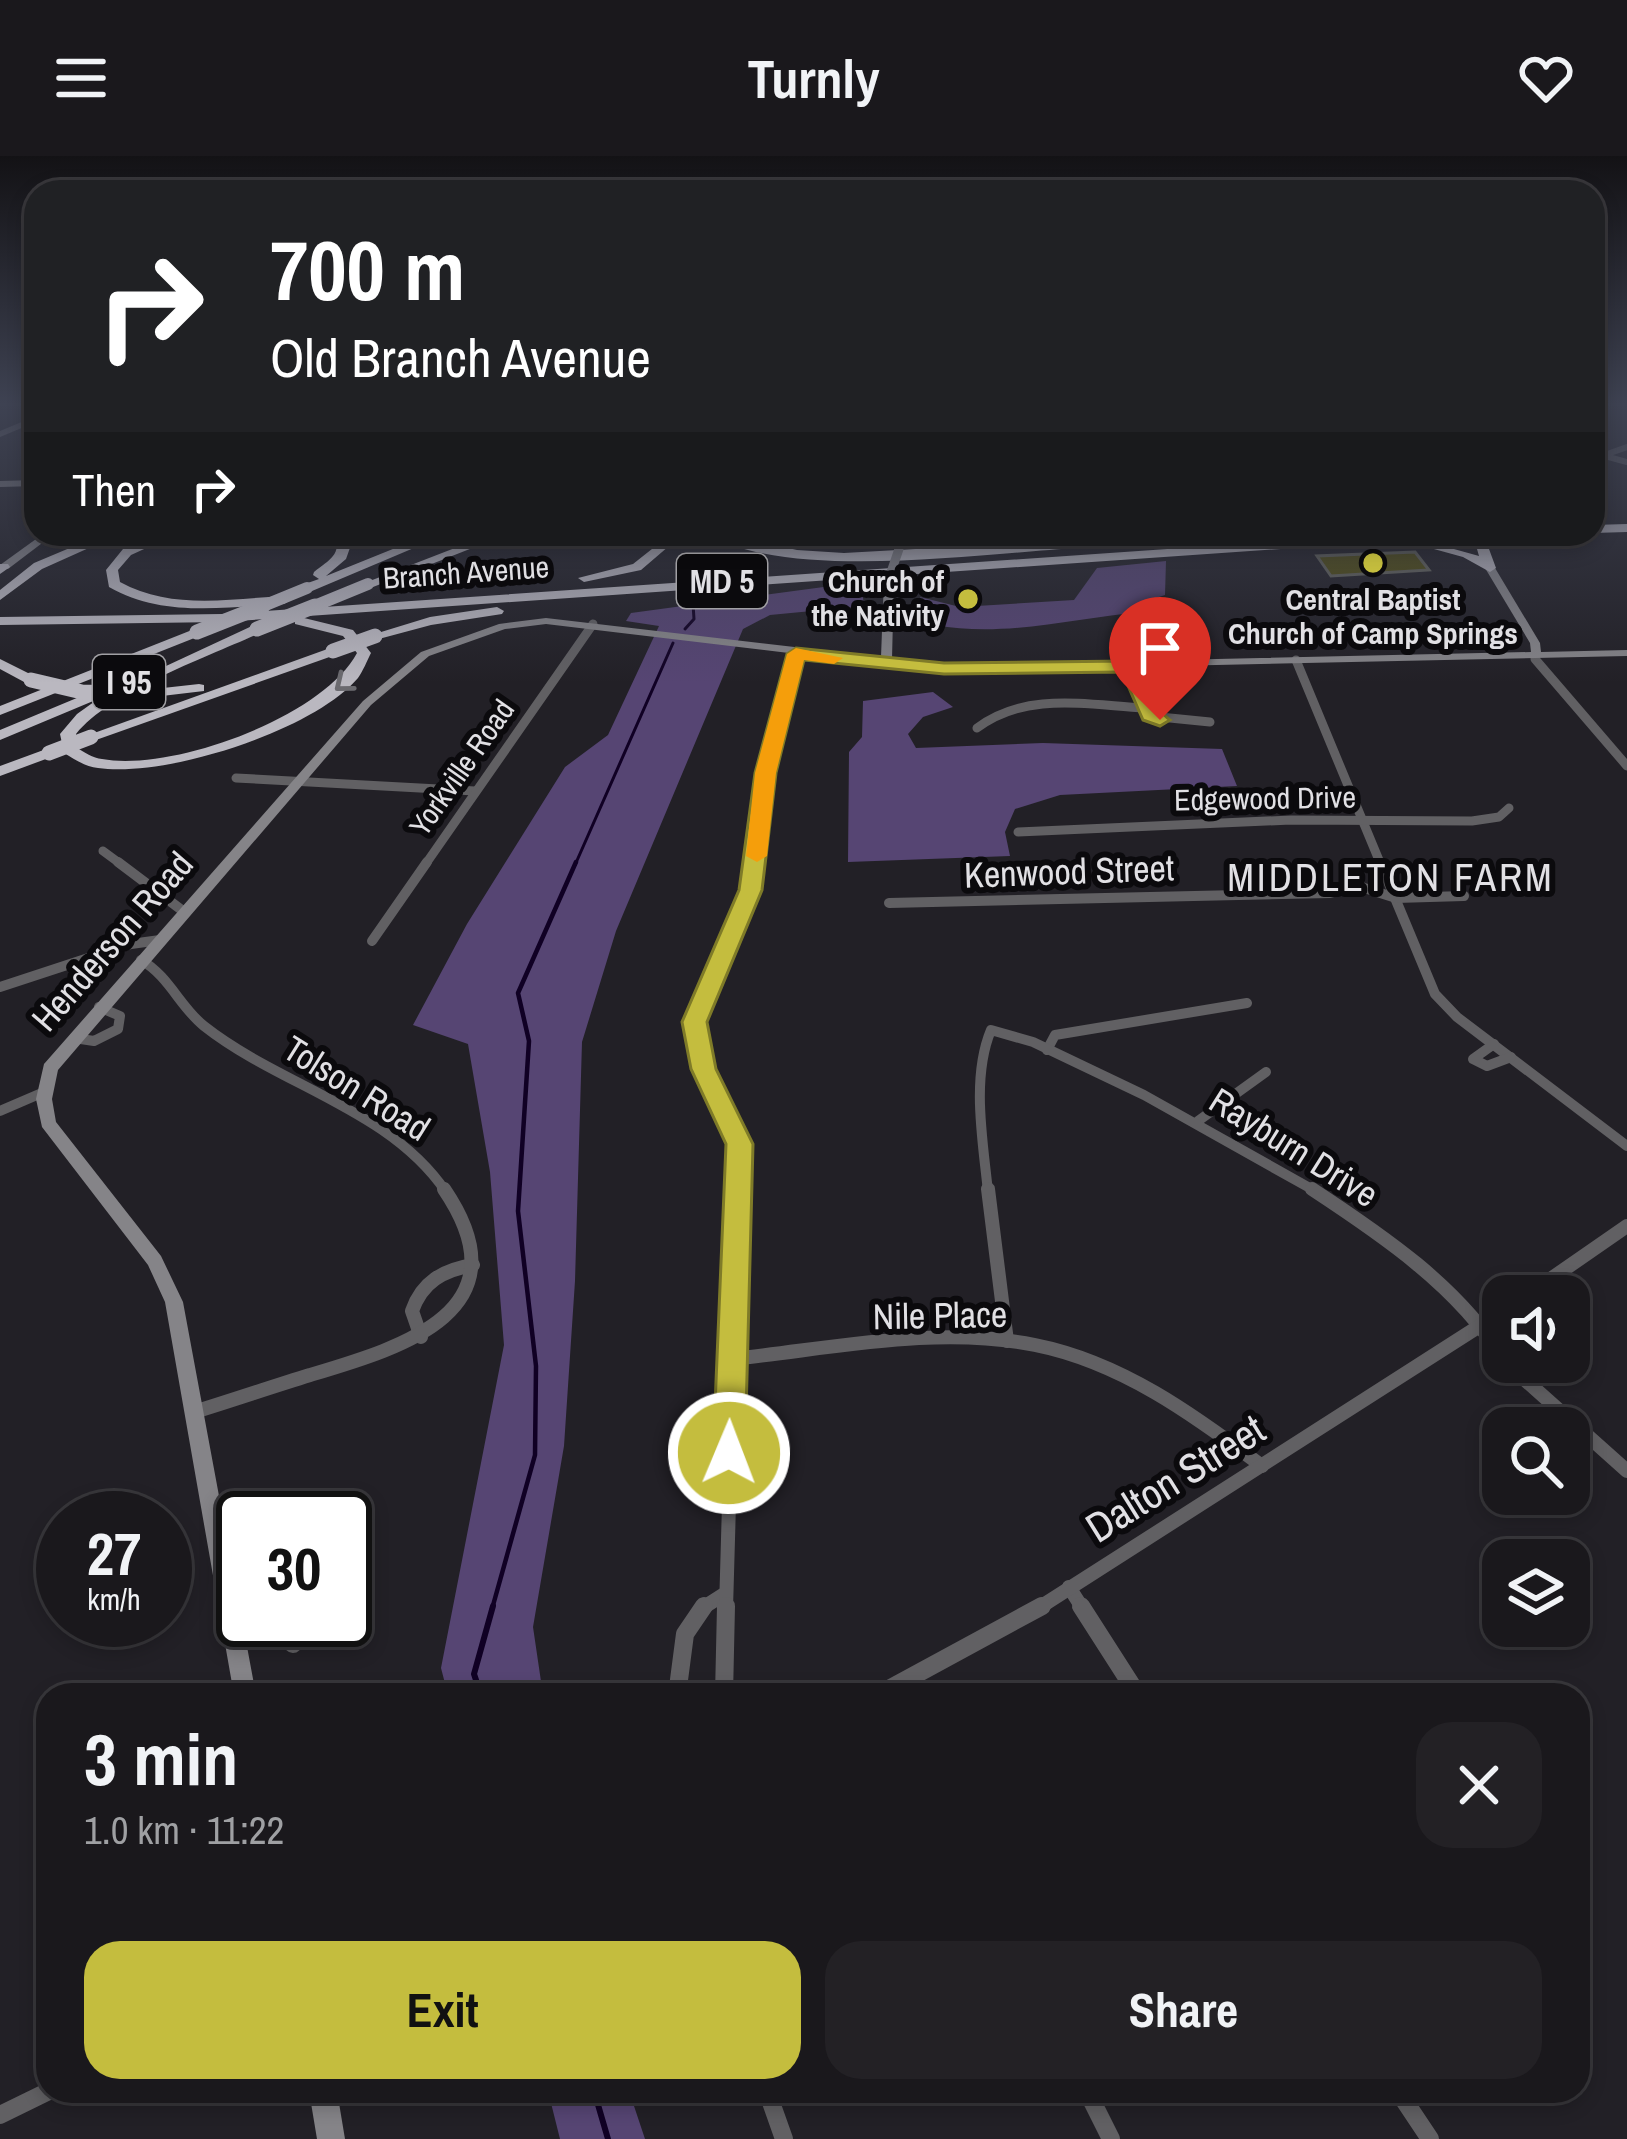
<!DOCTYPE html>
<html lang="en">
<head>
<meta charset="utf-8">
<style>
	:root { --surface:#1a181c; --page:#232125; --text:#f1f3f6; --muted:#9fa0a3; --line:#38373b; --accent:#c4bd3e }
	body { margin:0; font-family:"Archivo Narrow",sans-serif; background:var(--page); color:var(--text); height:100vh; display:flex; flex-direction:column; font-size:45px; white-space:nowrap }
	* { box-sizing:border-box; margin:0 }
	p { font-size:39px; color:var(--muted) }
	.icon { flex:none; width:66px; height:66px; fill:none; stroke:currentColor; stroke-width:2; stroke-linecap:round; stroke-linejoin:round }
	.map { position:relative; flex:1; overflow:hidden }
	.side { position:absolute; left:36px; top:1527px; width:1554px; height:420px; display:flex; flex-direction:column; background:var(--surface); border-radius:36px; box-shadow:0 6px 18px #0003,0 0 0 3px var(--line) }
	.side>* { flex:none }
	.hud { position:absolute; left:24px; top:24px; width:1581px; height:366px; border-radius:36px; box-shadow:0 6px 18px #0003,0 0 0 3px var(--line); background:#202124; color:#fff; overflow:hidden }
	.fabs { position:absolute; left:1482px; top:1119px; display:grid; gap:24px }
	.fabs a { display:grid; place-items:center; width:108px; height:108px; border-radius:24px; background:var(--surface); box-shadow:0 6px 18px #0003,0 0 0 3px var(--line); font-size:60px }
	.speed { position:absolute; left:36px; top:1335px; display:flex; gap:24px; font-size:60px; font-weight:700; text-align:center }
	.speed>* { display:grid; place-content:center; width:156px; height:156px; border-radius:50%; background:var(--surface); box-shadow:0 6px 18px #0003,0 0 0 3px var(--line); line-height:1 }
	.speed small { font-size:30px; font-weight:400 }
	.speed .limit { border:6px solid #111; border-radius:18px; background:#fff; color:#111 }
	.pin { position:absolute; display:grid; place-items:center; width:102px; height:102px; color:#fff; margin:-123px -51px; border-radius:50% 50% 50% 0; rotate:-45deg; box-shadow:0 0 12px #0007 }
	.pin .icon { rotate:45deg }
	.me { position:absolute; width:132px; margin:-66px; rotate:1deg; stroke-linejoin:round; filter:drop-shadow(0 0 9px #0008) }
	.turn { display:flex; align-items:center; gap:42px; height:252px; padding:0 48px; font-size:54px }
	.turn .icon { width:156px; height:156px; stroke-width:2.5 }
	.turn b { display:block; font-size:84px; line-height:102px }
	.then { display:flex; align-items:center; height:114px; padding:0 48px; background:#0003; gap:24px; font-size:45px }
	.round { display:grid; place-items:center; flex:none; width:126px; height:126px; border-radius:36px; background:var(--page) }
	.overview { display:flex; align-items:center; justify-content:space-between; height:204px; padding:0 48px }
	h1 { font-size:72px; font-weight:700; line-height:90px }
	.primary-button { display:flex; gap:24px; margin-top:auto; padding:24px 48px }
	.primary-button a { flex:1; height:138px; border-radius:36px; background:var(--accent); color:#111; font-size:48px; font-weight:700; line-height:138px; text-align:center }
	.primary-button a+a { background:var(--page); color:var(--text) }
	header { display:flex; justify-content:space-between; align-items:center; height:156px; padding:0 48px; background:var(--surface); font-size:54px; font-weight:700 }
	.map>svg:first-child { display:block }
</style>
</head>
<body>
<header><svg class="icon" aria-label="menu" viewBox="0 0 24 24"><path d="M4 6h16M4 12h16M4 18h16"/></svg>Turnly<svg class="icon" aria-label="heart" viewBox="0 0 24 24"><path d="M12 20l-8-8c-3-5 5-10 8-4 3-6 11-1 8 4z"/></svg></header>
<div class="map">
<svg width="1627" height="1983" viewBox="0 0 1627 1983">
	<rect width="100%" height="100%" fill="#222026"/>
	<g fill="#564573">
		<path d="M732 378H887L883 392 777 389Z"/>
		<path d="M1166 405 1165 439 1141 447 1143 456C1074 462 1004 482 935 469L920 441 960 451 1074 444 1097 412Z"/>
		<path d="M861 426 864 450 770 459 743 473 616 775 582 886 575 1125 564 1290 533 1471 543 1539H448L441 1512 504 1189 490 1016 468 888 413 869 467 768 565 611 608 579 659 470 626 465 631 457Z"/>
		<path d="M933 536 953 551 923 561 908 578 916 592 1043 587 1222 593 1237 630 1060 639 1015 653 1005 676 1010 700 848 706 849 596 862 581 863 545Z"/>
		<path d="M548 1935H629L645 1983H560Z"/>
	</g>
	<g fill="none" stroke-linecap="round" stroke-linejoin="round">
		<g stroke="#100024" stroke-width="3">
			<path d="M679 441 693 448 694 463 685 473"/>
			<path d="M575 709 673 487"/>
		</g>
		<path stroke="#100024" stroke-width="4.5" d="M492 1453 535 1299 536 1210 518 1055 529 885 518 837 576 706"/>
		<g stroke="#100024" stroke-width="6">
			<path d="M481 1539 474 1518 493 1450"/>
			<path d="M594 1935 608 1983"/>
		</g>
	</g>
	<path fill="#504c12" stroke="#62625b" stroke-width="3" d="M1415 396 1429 414 1331 420 1317 400Z"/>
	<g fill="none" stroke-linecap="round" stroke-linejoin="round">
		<g stroke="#616063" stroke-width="6">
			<path d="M1605 300 1627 306"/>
			<path d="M1593 303 1627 291"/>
		</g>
		<g stroke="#616063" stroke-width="9">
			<path d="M1536 496 1535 503 1627 610"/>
			<path d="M1296 504 1381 709"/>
			<path d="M1129 510 1150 560 1210 566"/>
			<path d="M977 572C1026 535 1087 549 1145 552"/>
			<path d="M236 622 475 635"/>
			<path d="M1018 676 1291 664 1472 665 1499 661 1509 652"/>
			<path d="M103 695 122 709"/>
			<path d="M425 709 593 468"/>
			<path d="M753 709 766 617 796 498"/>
		</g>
		<g stroke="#616063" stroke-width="10">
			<path d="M118 706 183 755"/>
			<path d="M1380 706 1435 838 1457 861 1627 990"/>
			<path d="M889 747 1330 737 1358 730 1396 742 1464 740"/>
			<path d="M372 785 427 706"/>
			<path d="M141 804C169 820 180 851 204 870 280 930 390 953 446 1036"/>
			<path d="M0 831 131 788 160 784"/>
			<path d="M74 882 94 885 118 873 120 860 99 851"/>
			<path d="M1494 888 1473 903 1487 910 1511 901"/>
			<path d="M1047 894 1055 879 1247 847"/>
			<path d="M0 955 44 936"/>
			<path d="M1198 965 1266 916"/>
			<path d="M738 1036 739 989 711 934 695 866 750 734 754 706"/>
			<path d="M988 1036C983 985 971 922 991 874L1033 886 1144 939 1317 1036"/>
		</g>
		<g stroke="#616063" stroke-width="14">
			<path d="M988 1033 1007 1185"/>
			<path d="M1312 1033C1382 1079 1459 1131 1503 1203"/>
			<path d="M1526 1140 1627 1070"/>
			<path d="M421 1181 412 1155C422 1126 443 1114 473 1109"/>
			<path d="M731 1203C830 1193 936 1169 1035 1189 1121 1206 1194 1259 1262 1310"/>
			<path d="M1505 1206 1627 1315"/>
			<path d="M194 1256C233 1244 271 1231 310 1219 404 1191 527 1155 444 1033"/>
			<path d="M345 1421 353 1418"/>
			<path d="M1069 1431 1083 1453"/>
			<path d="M701 1453 726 1437"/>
			<path d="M726 1453 738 1033"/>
			<path d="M1037 1453 1503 1155"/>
		</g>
		<g stroke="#616063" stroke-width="18">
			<path d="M1081 1450 1138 1539"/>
			<path d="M270 1464 293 1488"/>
			<path d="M677 1539 685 1478 704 1450"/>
			<path d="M724 1539 726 1450"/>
			<path d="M878 1539 1042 1450"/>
			<path d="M767 1935 784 1983"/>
			<path d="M1087 1935 1111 1983"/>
			<path d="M1398 1935 1430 1983"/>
			<path d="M0 1959 49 1935"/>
		</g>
		<g fill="#858488" fill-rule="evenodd">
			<path d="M36 260V266L0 281V275Z"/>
			<path d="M36 324V330L0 331V325Z"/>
			<path d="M43 378H54L8 413H0V409Z"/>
			<path d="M903 378H913L902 395H896L894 393Z"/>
			<path d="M1490 409 1495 412 1540 487 1541 496 1627 494V500L944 515 891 509 886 511 880 508 546 468 505 473 429 500 371 549 58 914 52 943 56 966 161 1100 183 1146 256 1539H234L165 1146 148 1109 42 971 36 943 44 908 363 545 421 496 499 468 546 462 881 501 884 422 889 419 894 422 892 503 944 509 1531 496 1530 487 1485 412Z"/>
			<path d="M309 1935H337L345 1983H317Z"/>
		</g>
		<g fill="#bab8c0" fill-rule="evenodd">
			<path d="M1627 368V376L1593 377V369Z"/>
			<path d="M103 378H120L42 413 0 444V434L34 407Z"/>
			<path d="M160 378H177L131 399 118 414 120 426C170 454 229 443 284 440L291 444 284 448C225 451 163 462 109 431L106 414 123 393Z"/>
			<path d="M334 378H346L351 389 346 403 326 420 430 378H447L312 435H302V429L319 423 313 419 314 416C329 404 343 398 334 378Z"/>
			<path d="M491 378H508L373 431 362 428Z"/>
			<path d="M656 378H668L669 390 641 414 584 426 578 422 633 408 657 389Z"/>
			<path d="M707 378H726L797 394 844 397 1079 384 1085 388 1079 392C982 397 790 426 707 378Z"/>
			<path d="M1386 378H1445L1439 382 222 466 0 469V461L222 458Z"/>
			<path d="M1505 378H1537L1493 387 1489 393 1496 412 1490 416 1463 401 1412 387 1418 383 1479 400 1477 393 1485 381Z"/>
			<path d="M0 408H8L10 411 0 418Z"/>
			<path d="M497 451 504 455 502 458 431 469 375 484 368 480 430 461Z"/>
			<path d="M300 461 353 474 371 497C367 505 363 515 358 522 313 575 165 622 98 612 86 611 74 603 64 597L60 578 77 558 98 543 0 584V574L96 534 108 537 252 470H262V476C208 501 112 534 76 578L77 592C84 596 93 602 102 603 172 616 323 561 357 497L343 480 295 468V462Z"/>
			<path d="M197 472 204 476 202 479 0 559V550Z"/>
			<path d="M333 491 340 495 338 498 96 584 83 581Z"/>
			<path d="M0 503 36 521 38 524 26 527 0 513Z"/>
			<path d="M199 528 204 529V535L145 542 138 538 145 534Z"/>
			<path d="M49 592 54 594V600L0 620V610Z"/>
		</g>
		<path stroke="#858488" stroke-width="9" d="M889 422 899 393"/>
		<g stroke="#bab8c0" stroke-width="12">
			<path d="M256 453 307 432"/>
			<path d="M307 453 368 428"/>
		</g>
		<g stroke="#bab8c0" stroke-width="15">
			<path d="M257 473 315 450"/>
			<path d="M197 476 263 450"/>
			<path d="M333 495 375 480"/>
			<path d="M31 524 82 536 145 538"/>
			<path d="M49 597 91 581"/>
		</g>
	</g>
	<defs><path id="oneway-chevron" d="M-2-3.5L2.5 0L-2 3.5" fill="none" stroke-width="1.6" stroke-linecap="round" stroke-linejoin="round" transform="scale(3)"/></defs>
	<use stroke="#6b6a6f" href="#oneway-chevron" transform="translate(343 528) rotate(141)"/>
	<linearGradient id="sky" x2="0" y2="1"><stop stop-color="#131215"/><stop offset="0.47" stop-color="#3e4252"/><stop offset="1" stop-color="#3e4252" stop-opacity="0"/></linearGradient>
	<rect width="1627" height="527" fill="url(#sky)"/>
	<path fill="#c4bd3e" stroke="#7f7b28" stroke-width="3" d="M796 492 944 507 1129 505C1150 517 1150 550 1170 564L1160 570 1143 564 1122 516 944 518 804 504 776 617 762 734 707 866 716 913 753 988 745 1297 741 1307 729 1311 717 1307 713 1297 726 988 691 913 682 866 739 734 755 617 787 498Z"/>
	<path fill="#f59e0b" d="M796 492 843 502 834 508 804 504 776 617 767 700 757 706 746 700 755 617 787 498Z"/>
	<g fill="#c4bd3e" stroke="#0b0a0d" stroke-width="4.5">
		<circle cx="1373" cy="407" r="12"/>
		<circle cx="968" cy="443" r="12"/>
	</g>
	<g text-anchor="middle" stroke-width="12" stroke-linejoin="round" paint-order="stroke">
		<g font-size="30" fill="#e1e0e4" stroke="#0b0a0d">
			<text transform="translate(466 417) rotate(-4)" y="10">Branch Avenue</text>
			<text transform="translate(462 612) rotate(-55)" y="10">Yorkville Road</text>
			<text transform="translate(1265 643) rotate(-1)" y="10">Edgewood Drive</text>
		</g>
		<g font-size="30" font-weight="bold" fill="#e1e0e4" stroke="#0b0a0d" text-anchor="end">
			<text x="944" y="436">Church of<tspan x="944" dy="34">the Nativity</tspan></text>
			<text x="1373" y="454" text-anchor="middle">Central Baptist<tspan x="1373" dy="34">Church of Camp Springs</tspan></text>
		</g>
		<g fill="#0b0a0d" stroke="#a1a0a4" stroke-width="3">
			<rect x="677" y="398" width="90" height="54" rx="9"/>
			<rect x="93" y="499" width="72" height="54" rx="9"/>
		</g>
		<g font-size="33" font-weight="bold" fill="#e1e0e4">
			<text x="722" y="437">MD 5</text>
			<text x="129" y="538">I 95</text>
		</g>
		<g font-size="36" fill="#e1e0e4" stroke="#0b0a0d">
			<text transform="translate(1069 715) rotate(-2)" y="13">Kenwood Street</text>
			<text transform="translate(112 785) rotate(-49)" y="13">Henderson Road</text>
			<text transform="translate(357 932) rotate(32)" y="13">Tolson Road</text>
			<text transform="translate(1294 991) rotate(32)" y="13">Rayburn Drive</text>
			<text transform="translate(940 1159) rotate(-1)" y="13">Nile Place</text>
		</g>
		<g font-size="39" letter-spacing="3" fill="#e1e0e4" stroke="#0b0a0d">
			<text x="1391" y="735">MIDDLETON FARM</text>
		</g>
		<g font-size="42" fill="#e1e0e4" stroke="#0b0a0d">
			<text transform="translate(1175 1322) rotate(-32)" y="15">Dalton Street</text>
		</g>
	</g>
</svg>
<div class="fabs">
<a><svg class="icon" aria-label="sound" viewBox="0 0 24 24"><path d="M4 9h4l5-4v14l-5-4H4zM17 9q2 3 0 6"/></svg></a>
<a><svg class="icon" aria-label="search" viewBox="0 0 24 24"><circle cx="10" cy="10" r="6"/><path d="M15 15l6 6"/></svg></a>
<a><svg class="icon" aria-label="layers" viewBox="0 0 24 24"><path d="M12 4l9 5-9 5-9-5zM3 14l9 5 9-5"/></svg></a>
</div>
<div class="speed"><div>27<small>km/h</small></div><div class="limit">30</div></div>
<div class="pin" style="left:1160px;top:564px;background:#d93025"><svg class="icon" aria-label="arrive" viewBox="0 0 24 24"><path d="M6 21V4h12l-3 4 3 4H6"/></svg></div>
<svg class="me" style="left:729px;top:1297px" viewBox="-20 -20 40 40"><circle r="17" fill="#c4bd3e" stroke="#fff" stroke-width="3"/><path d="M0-11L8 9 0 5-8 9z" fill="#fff"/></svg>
<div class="hud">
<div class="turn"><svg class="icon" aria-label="right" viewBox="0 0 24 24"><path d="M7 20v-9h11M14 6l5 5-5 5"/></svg><div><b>700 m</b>Old Branch Avenue</div></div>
<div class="then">Then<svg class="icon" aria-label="right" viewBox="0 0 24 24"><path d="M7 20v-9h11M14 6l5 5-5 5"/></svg></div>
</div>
<section class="side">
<div class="overview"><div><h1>3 min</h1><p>1.0 km · 11:22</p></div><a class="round"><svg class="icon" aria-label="close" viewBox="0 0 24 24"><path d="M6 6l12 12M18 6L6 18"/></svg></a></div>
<div class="primary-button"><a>Exit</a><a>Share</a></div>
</section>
</div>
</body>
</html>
